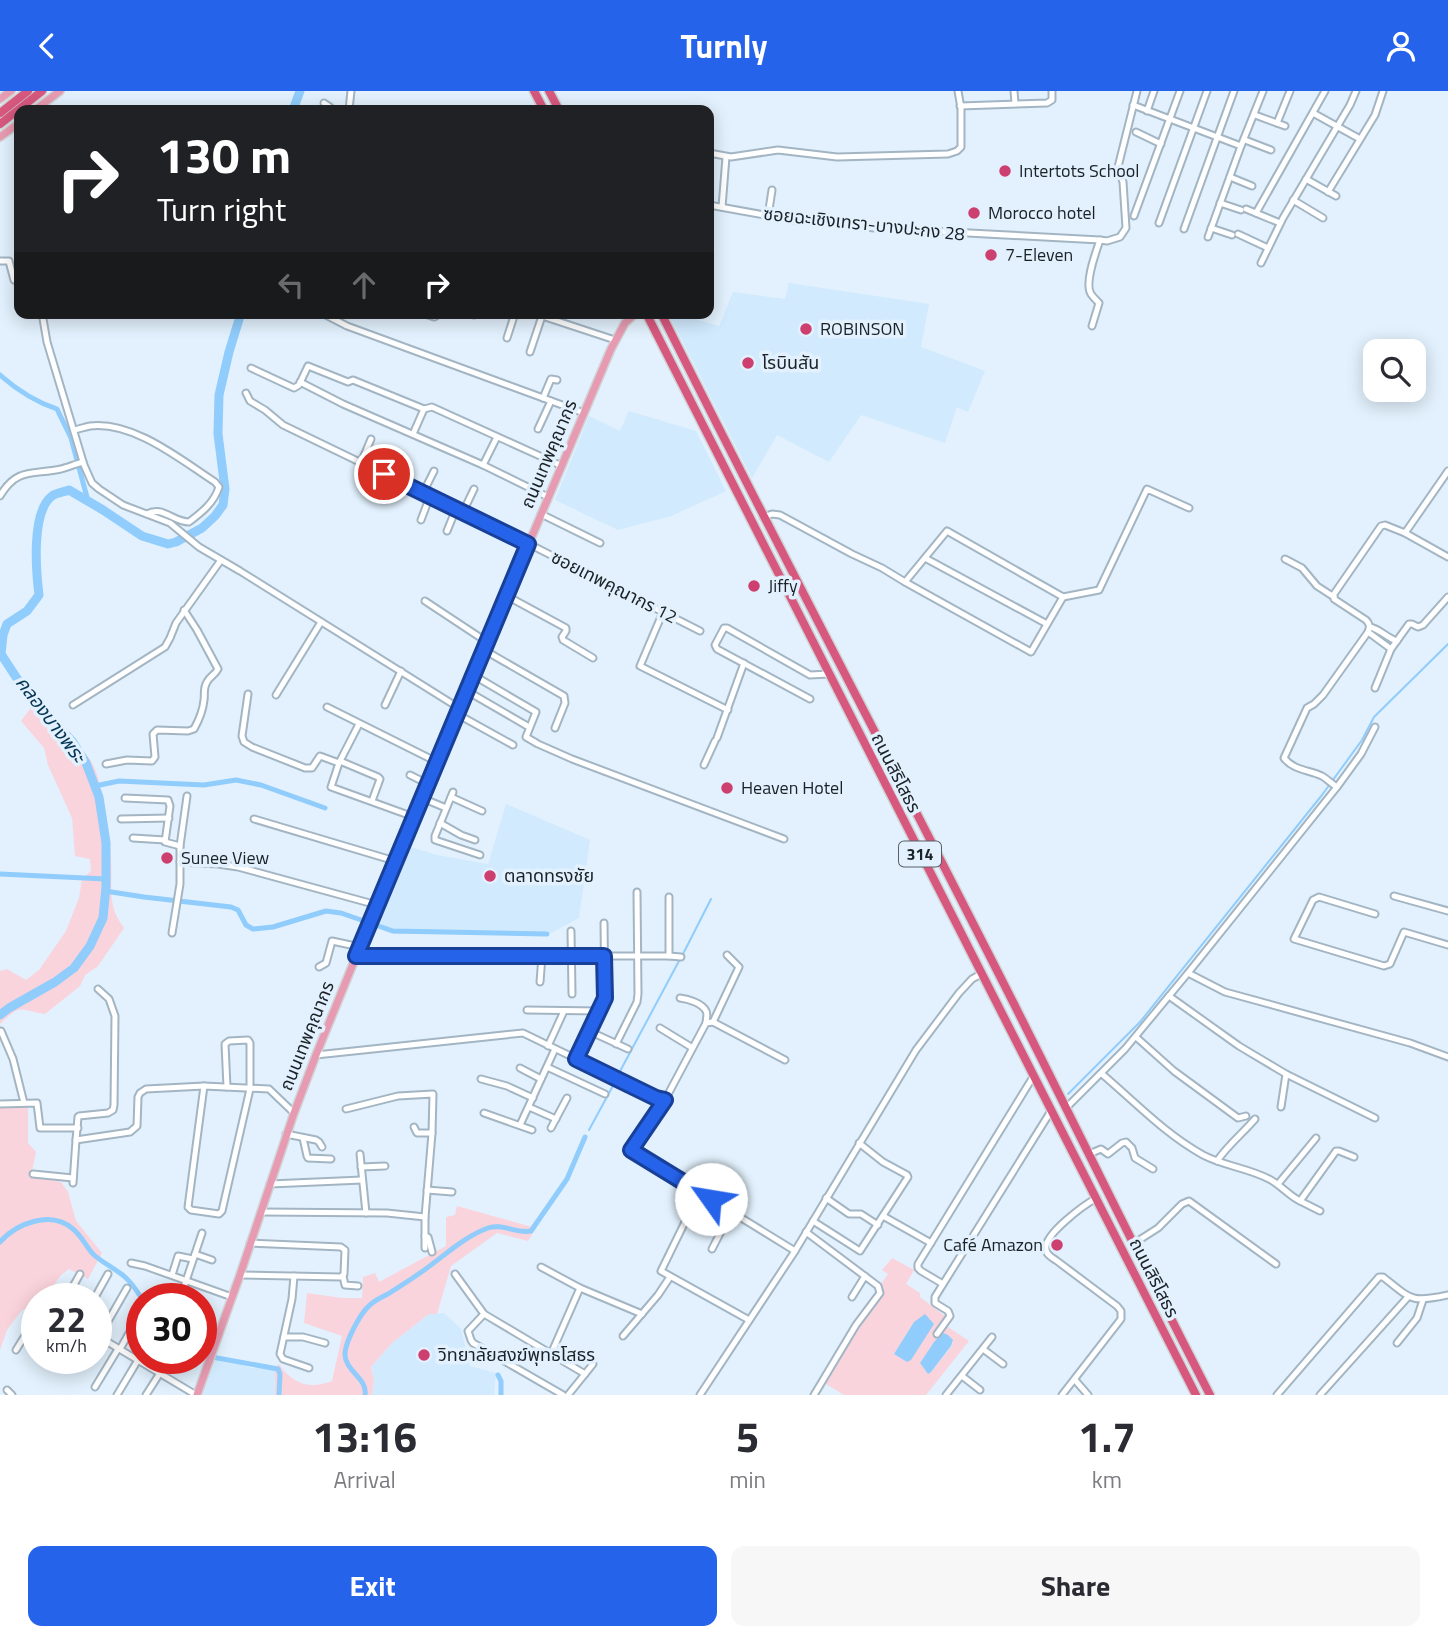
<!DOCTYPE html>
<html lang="en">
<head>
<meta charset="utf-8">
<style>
	:root { --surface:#fff; --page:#f7f7f7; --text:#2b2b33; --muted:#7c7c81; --accent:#2563eb }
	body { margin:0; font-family:"Titillium Web","Noto Sans Thai",sans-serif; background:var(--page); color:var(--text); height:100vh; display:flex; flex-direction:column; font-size:26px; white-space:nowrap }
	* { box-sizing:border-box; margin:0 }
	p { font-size:23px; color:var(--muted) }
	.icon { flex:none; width:38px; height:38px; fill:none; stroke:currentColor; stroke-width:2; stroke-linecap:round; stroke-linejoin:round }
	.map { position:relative; height:1304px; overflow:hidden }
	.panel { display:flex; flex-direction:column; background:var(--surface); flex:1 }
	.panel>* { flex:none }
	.guide { position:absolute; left:14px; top:14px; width:700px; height:214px; border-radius:14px; box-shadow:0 4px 18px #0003; background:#202124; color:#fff; overflow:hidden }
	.buttons { position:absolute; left:1363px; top:248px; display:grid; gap:14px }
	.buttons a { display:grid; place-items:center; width:63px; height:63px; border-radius:14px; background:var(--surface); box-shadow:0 4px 18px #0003; font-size:35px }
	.speed { position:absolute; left:21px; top:1192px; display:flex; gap:14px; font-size:35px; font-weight:700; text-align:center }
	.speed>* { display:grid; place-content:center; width:91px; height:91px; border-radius:50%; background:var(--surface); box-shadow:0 4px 18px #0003; line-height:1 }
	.speed small { font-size:18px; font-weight:400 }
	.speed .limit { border:10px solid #d22; background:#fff; color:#111 }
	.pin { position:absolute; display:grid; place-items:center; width:60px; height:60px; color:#fff; margin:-30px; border:4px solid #fff; border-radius:50%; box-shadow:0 2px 7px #0007 }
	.me { position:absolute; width:77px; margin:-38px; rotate:302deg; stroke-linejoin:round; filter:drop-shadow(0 0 5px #0008) }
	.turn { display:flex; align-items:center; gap:24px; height:147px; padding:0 28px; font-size:32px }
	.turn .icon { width:91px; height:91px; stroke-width:2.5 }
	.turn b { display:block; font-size:49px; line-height:60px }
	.lanes { display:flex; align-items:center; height:66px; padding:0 28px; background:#0003; justify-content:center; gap:35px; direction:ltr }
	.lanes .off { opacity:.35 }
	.eta { display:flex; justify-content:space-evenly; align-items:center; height:119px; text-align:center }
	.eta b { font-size:42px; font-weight:700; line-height:49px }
	.button { display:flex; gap:14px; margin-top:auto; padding:14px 28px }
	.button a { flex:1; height:80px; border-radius:14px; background:var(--accent); color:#fff; font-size:28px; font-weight:700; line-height:80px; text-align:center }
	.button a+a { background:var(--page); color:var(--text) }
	header { display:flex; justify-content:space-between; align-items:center; height:91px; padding:0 28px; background:var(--accent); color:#fff; font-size:32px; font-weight:700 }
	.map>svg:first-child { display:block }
</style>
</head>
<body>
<header><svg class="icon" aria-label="back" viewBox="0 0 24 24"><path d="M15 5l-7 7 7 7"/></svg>Turnly<svg class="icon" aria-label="person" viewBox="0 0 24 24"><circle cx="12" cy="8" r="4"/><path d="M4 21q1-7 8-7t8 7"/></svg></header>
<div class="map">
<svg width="1448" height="1304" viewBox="0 0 1448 1304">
	<rect width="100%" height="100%" fill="#e2f1fd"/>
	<g fill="#d1eafe">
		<path d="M789 192 929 213 921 256 985 280 968 321 957 316 945 352 861 324 829 371 777 344 752 387 668 222H675L719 235 733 201 785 208Z"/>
		<path d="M629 320 696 340 726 400 671 425 618 439 555 409 589 325 620 340Z"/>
		<path d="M506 713 590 749 579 827 551 842 392 843 373 836 408 755 437 764 488 773Z"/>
		<path d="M444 1222 461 1238 470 1275 496 1282 494 1304H372L374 1290 371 1276 392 1252 429 1223Z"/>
		<path d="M217 1266 252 1277 275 1276V1304H202Z"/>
	</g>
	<g fill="#fad4dc" fill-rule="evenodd">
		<path d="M33 614C46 626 58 640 71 652 76 657 83 660 88 666 103 683 110 746 111 770 113 798 106 813 124 837L98 875 85 884 80 895 45 923C18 919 22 912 0 933V880L7 878 26 889 39 879 66 840 79 807 82 788 91 780 90 768 75 765 72 727 48 674 44 657 21 630Z"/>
		<path d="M28 1014V1052L36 1061 31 1085 61 1091 68 1101 76 1130 102 1162 88 1188 69 1178 61 1184 45 1207 37 1208V1215L22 1219 7 1239 0 1259V1017Z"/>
		<path d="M457 1115 536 1137 528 1150 497 1142 451 1175 437 1223H429L392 1252 371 1276 374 1290 372 1304H275V1276L279 1273C293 1293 309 1299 332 1290L342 1245 304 1232 307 1202 342 1207H362L363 1186 375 1182 379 1191 446 1155V1126L455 1124Z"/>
		<path d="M892 1167 914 1179 906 1193 920 1202V1206L946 1226 939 1240 945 1234 969 1250 926 1304H844L826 1293 819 1304H816L859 1233 882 1201 880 1195 888 1183 882 1179ZM914 1231 907 1271 894 1263ZM938 1245 953 1250 951 1256 931 1281 928 1283 920 1272 932 1257Z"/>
	</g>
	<g fill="#90ccfc">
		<path d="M925 1223 934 1233 911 1269 907 1271 894 1263 914 1231Z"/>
		<path d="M943 1242 948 1244 953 1249 951 1255 931 1281 928 1283 920 1272C927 1263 934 1248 943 1242Z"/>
	</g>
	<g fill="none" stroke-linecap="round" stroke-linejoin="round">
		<g stroke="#90ccfc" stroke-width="2">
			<path d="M683 863 711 808"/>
			<path d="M618 984 679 870"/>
			<path d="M1068 1003 1140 931 1322 704 1362 649 1374 626 1448 553"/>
			<path d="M589 1039 615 991"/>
		</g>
		<g stroke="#90ccfc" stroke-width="5">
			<path d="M0 284C17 299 36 311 57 318L71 347 88 410"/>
			<path d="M0 558 2 559"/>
			<path d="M95 695 119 690 204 694 236 689 261 694 325 717"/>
			<path d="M0 783 106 788"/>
			<path d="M105 800 144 806 231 816 238 819 246 834 253 838 273 836 326 820 341 822 393 840 547 843"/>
			<path d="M0 1151C17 1132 51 1119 73 1138 82 1145 86 1156 94 1164 103 1172 116 1178 125 1186 132 1192 137 1200 142 1208"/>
			<path d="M201 1264 278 1278 280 1283 279 1304"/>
			<path d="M498 1284 501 1290V1304"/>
			<path d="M365 1304C368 1287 344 1280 345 1262 346 1250 360 1222 370 1214 375 1209 382 1206 388 1203 399 1196 410 1189 420 1182 442 1167 463 1146 488 1137 503 1132 516 1143 531 1140L567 1088 585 1046"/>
		</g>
		<g stroke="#90ccfc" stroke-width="9">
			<path d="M293 19 300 0"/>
			<path d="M0 924 9 917 55 891 74 877 90 855 103 827 106 796V752L99 706 86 672 72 650 40 616 16 586 1 563 3 544 7 533 27 520 39 504C36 480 31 421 52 405 56 402 64 401 69 399L103 419 142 445 168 453 176 451 202 437 215 425 223 414 225 398 218 343 219 304 229 261 241 222"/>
		</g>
		<g stroke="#a3b5c3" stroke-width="9">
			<g id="minor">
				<path d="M1014 0 1015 12"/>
				<path d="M324 12 330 16 331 19"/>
				<path d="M1133 14 1241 55 1263 0"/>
				<path d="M960 15 1047 12 1052 9V0"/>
				<path d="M349 19 351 0"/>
				<path d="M1147 20 1154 0"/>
				<path d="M1313 22 1360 48"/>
				<path d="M1255 24 1285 35"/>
				<path d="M1277 32 1290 0"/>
				<path d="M1136 41 1161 53"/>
				<path d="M1245 49 1271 59"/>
				<path d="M709 62 731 66 778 59 837 66 948 63 957 60 961 56V17L958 0"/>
				<path d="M1230 86 1252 95"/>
				<path d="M1306 88 1336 105"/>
				<path d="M1328 101 1375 24 1383 0"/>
				<path d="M1293 109 1323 127"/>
				<path d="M1220 112 1241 119"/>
				<path d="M709 114 792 129 875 137 1100 149 1107 150 1120 146 1126 137 1123 91 1118 76 1137 0"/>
				<path d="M722 116 726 66"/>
				<path d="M1246 118 1280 132"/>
				<path d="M1256 122 1325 0"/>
				<path d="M768 125 772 99"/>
				<path d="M1134 125 1180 0"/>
				<path d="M1159 132 1207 0"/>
				<path d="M1211 137 1232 144"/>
				<path d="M1184 138 1234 0"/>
				<path d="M1238 143 1268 157"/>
				<path d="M1208 146 1241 55"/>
				<path d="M0 170H9L14 189 19 191"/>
				<path d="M1261 172 1283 127 1350 14 1356 0"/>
				<path d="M42 222 47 251 84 374 92 392 99 398 123 414 170 432 199 456 240 480 459 617"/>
				<path d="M322 222 347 235 584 322"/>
				<path d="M422 222 434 226 441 222"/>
				<path d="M533 222 615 249"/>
				<path d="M474 224V222"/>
				<path d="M1092 235 1099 212C1096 209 1093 206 1091 203 1084 192 1096 161 1100 149"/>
				<path d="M507 247 515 222"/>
				<path d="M530 261 542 225"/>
				<path d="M251 277 294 297 299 294 308 275 348 291 353 289 424 318 432 316 562 375"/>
				<path d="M300 291 343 313 483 374 548 406"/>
				<path d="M246 302 250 310 265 319 283 334 529 453 700 540"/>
				<path d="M543 307 551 288 557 289"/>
				<path d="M538 338 551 310"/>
				<path d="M74 339C79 338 85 336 90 335 134 330 181 369 215 391L219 396C214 412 201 422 189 431 173 431 162 414 147 423"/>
				<path d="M413 343 424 318"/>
				<path d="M361 372 371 348"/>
				<path d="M483 374 497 346"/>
				<path d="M388 385 396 364"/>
				<path d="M423 402 434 380"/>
				<path d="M0 405C17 376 33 384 61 378 68 376 76 373 83 371"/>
				<path d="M463 421 474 398"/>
				<path d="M541 423 600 452"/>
				<path d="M763 426 772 423 780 424 852 463 882 477 905 491 947 440 1063 506 1099 499 1147 398 1189 417"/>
				<path d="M421 429 430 405"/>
				<path d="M447 440 456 418"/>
				<path d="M1405 442 1448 466"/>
				<path d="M925 467 1047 533"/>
				<path d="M1285 468 1302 477 1317 495 1334 506"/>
				<path d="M905 491 1031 561 1063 506"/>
				<path d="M507 505 566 537V540L562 546 563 549 593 567"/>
				<path d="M425 510 487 551"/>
				<path d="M663 521 640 575 728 619"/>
				<path d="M1370 536C1380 538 1387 547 1397 550"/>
				<path d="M1368 541 1391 558 1375 597"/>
				<path d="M1391 558 1409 533H1412L1418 536 1423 534 1448 506"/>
				<path d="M484 559 564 605 565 612 555 637"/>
				<path d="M473 584 536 621 526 646 538 653 572 668 784 748"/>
				<path d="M467 600 529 636"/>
				<path d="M248 603 242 645 244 651 252 656 305 677H312L320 665 339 672"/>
				<path d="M276 604 321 531"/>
				<path d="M810 608 717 558 715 554 724 537H727L810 584 829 583"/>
				<path d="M73 614 165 556 170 547 176 532 221 469"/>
				<path d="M385 614 401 580"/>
				<path d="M327 616 437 671"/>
				<path d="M457 623 513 654"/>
				<path d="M359 633 339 672 331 696 414 726"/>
				<path d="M717 647 744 572"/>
				<path d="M340 670 378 686 380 688 372 710"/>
				<path d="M106 673 127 669 152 670 155 666 153 643 157 639 188 640 194 638C199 629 203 620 204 609 205 603 203 597 207 591 210 585 215 584 218 578L197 539 184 519"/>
				<path d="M704 674 715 650"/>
				<path d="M410 684 428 693"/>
				<path d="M1337 696C1332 693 1327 688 1322 685 1309 679 1293 679 1284 667L1307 617 1314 613 1323 604 1368 541C1370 536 1370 533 1366 529L1334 508V503L1381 435 1385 434 1405 442 1448 380"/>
				<path d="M453 701 435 745V749L480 764"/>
				<path d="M451 706 482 720"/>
				<path d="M125 707 168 709 170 715 165 751 180 755"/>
				<path d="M422 707 446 717"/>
				<path d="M121 728 169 727"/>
				<path d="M254 728 395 770"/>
				<path d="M440 732 461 744 475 749"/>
				<path d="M133 747 165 749"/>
				<path d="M180 771 218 773 238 776 377 814"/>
				<path d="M1394 805 1448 820"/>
				<path d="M1375 823 1319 806 1313 809 1294 848 1384 875 1390 873 1404 841 1448 854"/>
				<path d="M571 840 572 903"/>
				<path d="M172 842 180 793V755L187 705"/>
				<path d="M356 865H669L681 866"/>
				<path d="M669 865V806"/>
				<path d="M319 876 326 872 332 850 360 856"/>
				<path d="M1188 882 1337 696 1361 663 1375 636"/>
				<path d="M540 891 542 865"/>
				<path d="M1169 905 1239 955 1286 983 1281 1016"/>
				<path d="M680 907C688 908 702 912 706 920 708 923 706 929 706 932"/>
				<path d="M527 919 599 920"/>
				<path d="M713 931 739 876 727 864"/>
				<path d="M660 937 691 956"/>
				<path d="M1 940 13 968 24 1012"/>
				<path d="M589 940 628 958"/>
				<path d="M1136 946 1174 980 1238 1027 1246 1025"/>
				<path d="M616 953 637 911 638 903 637 801"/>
				<path d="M548 955 564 920"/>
				<path d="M316 964 523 942 657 1007 665 1009"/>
				<path d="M576 968 605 907 604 832"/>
				<path d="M785 969 713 931 706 932 665 1009 631 1059 795 1160"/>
				<path d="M547 976 605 1003"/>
				<path d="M520 977 541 988"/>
				<path d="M1102 983C1135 1011 1165 1043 1203 1064 1224 1075 1248 1077 1269 1088 1281 1094 1288 1104 1300 1110"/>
				<path d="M1286 983 1375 1027"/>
				<path d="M481 988 507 995 533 1007"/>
				<path d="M204 995 188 1116 191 1119 219 1123 222 1120 250 998V952L248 949 229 950 225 953 227 996"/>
				<path d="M0 1013 37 1012 40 1037H78"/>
				<path d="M529 1016 556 1028"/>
				<path d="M1066 1017 1125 958 1188 882 1225 901 1410 952 1448 966"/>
				<path d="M346 1018 398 1005 433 1003 432 1042 425 1126V1157"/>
				<path d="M484 1022 532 1039"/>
				<path d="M520 1034 555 958"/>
				<path d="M414 1036 417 1042H432"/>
				<path d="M551 1037 567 1007"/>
				<path d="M286 1043 316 1049 319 1051 322 1056"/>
				<path d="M303 1047 307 1065 308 1067 331 1068"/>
				<path d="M76 1049 78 1026 79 1025 108 1022 113 1019 114 1014 115 925 109 908 98 898"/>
				<path d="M360 1063 366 1122"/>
				<path d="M1089 1063 1101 1058 1108 1063 1122 1052 1126 1051 1132 1057 1135 1067 1153 1078"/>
				<path d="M1217 1070C1228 1054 1243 1042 1255 1028"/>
				<path d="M361 1076 385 1075"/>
				<path d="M33 1083 73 1087"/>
				<path d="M73 1092 76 1049 130 1041 137 1035 138 1006 140 1002 146 998 204 995 269 998 294 1022"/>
				<path d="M270 1093 362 1089"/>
				<path d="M1278 1093 1316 1047"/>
				<path d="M427 1099 452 1101"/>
				<path d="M826 1107 849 1123H861L878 1134"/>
				<path d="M1320 1120 1300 1110 1336 1060H1339L1354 1066"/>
				<path d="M261 1121 387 1122 425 1126"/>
				<path d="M883 1125 931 1152"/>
				<path d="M813 1130 860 1160 908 1086 907 1084 883 1071 859 1052"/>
				<path d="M685 1131 661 1180 749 1229"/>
				<path d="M806 1141 878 1195 880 1202 856 1234 814 1304"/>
				<path d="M425 1145 428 1146 432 1161"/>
				<path d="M1133 1153 1158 1137 1182 1113 1189 1110 1276 1173"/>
				<path d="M712 1158 731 1121"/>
				<path d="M195 1163 212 1169"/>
				<path d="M131 1172 145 1175 232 1206"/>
				<path d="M541 1176 580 1197 551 1263"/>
				<path d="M455 1183 484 1223 585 1283 568 1304"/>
				<path d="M172 1184 178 1165 193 1168"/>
				<path d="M240 1184 341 1186 344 1183 345 1159 341 1156 250 1152"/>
				<path d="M294 1185 292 1208 280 1263 283 1268 309 1277"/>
				<path d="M343 1185 345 1194 358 1195"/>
				<path d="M943 1193 921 1180 918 1177V1173L1033 986"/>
				<path d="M580 1197 642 1223"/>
				<path d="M852 1206 865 1185"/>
				<path d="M66 1208 80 1183"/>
				<path d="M94 1208 108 1183"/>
				<path d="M180 1208 202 1142"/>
				<path d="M484 1223 468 1240 471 1249 473 1252 563 1304"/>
				<path d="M937 1243 950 1225 948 1220 935 1212V1206L1051 1020"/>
				<path d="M96 1244 196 1304"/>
				<path d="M623 1245 658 1204 670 1186"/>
				<path d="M99 1246 127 1197"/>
				<path d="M284 1246H303L325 1252"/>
				<path d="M1397 1252 1417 1227 1423 1209"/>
				<path d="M120 1258 140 1223"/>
				<path d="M983 1258 1003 1273"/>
				<path d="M16 1259 37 1225"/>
				<path d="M54 1267 61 1275 68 1277 71 1275 76 1267"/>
				<path d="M585 1283 593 1273"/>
				<path d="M962 1285 980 1299"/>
				<path d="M1075 1289 1088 1304"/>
				<path d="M95 1296 118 1258"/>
				<path d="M7 1299 12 1304"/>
				<path d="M117 1304 138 1269"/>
				<path d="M146 1304 160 1282 163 1273"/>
				<path d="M700 1304 795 1160 916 959 959 902 972 888 981 883"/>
				<path d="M946 1304 992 1246"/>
				<path d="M1062 1304 1121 1228V1220L1117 1215 1057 1170C1053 1167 1046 1164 1046 1158 1043 1144 1085 1113 1097 1107"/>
				<path d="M1277 1304 1379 1186H1383C1412 1209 1411 1212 1448 1204"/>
				<path d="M1320 1304 1408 1206"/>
			</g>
		</g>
		<g stroke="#d1d3d4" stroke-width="10">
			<g id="major">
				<path d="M0 8 11 0"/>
				<path d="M35 19 60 0"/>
				<path d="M0 46 19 32"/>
				<path d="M197 1304 240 1184 294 1022 316 964 397 765 611 258 625 232 636 222"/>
			</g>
		</g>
		<g stroke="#d1d3d4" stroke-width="11">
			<g id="highway">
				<path d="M534 0 544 19"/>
				<path d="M549 0 559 19"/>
				<path d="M0 22 28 0"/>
				<path d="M0 33 42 0"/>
				<path d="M646 222 1196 1304"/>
				<path d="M661 222C777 455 899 685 1016 917 1081 1046 1144 1176 1210 1304"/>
			</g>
		</g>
		<use href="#minor" stroke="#fff" stroke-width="5"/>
		<use href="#major" stroke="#e79bb2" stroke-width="7"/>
		<use href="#highway" stroke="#d7587e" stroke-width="8"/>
	</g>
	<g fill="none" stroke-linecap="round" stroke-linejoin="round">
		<g stroke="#184099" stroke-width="18">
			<path id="route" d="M384 383 528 453 356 865H604L605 907 576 968 656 1007 665 1009 631 1059 711 1108"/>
		</g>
		<use href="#route" stroke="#2563eb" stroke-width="12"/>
	</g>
	<g fill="#cc3f6f" stroke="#e2f1fd" stroke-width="2.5">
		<circle cx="1005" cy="80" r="7"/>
		<circle cx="974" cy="122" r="7"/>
		<circle cx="991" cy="164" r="7"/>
		<circle cx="806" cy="238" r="7"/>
		<circle cx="748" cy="272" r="7"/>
		<circle cx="754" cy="495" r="7"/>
		<circle cx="727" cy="697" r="7"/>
		<circle cx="167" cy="767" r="7"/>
		<circle cx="490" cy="785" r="7"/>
		<circle cx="1057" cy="1154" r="7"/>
		<circle cx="424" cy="1264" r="7"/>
	</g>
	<g text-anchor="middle" stroke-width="7" stroke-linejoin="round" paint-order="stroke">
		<rect fill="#e2f1fd" stroke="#576067" stroke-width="2" x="899" y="750.5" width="42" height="25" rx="5"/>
		<g font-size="16" font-weight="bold" fill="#1b2227">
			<text x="920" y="769">314</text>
		</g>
		<g font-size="18" fill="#1b2227" stroke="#e2f1fd" text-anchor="start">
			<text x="1019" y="86">Intertots School</text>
			<text x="988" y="128">Morocco hotel</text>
			<text x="1005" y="170">7-Eleven</text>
			<text x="820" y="244">ROBINSON</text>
			<text x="762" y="278">โรบินสัน</text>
			<text x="768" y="501">Jiffy</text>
			<text x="741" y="703">Heaven Hotel</text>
			<text x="181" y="773">Sunee View</text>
			<text x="504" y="791">ตลาดทรงชัย</text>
			<text x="1043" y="1160" text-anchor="end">Café Amazon</text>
			<text x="438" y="1270">วิทยาลัยสงฆ์พุทธโสธร</text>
		</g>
		<g font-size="18" fill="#1b2227" stroke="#e2f1fd">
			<text transform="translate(864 133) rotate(6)" y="6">ซอยฉะเชิงเทรา-บางปะกง 28</text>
			<text transform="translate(549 363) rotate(-67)" y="6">ถนนเทพคุณากร</text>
			<text transform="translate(614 496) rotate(27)" y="6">ซอยเทพคุณากร 12</text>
			<text transform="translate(896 682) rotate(63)" y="6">ถนนสิริโสธร</text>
			<text transform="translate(307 945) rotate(-68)" y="6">ถนนเทพคุณากร</text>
			<text transform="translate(1154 1187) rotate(63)" y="6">ถนนสิริโสธร</text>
		</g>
		<g font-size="19" font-style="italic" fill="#063655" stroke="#e2f1fd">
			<text transform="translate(51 628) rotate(53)" y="7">คลองบางพระ</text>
		</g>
	</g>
</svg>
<div class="buttons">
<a><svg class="icon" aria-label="search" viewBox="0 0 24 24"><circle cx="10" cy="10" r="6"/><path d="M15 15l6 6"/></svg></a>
</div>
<div class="speed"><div>22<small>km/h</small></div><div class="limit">30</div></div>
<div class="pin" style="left:384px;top:383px;background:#d93025"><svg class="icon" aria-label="arrive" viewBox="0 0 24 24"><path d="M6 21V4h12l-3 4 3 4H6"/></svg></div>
<svg class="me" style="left:711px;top:1108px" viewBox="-20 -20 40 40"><circle r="19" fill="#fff"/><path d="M0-13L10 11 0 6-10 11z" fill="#2563eb"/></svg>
<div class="guide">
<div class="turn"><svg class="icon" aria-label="right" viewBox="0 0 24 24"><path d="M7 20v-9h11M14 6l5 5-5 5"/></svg><div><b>130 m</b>Turn right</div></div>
<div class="lanes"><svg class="icon off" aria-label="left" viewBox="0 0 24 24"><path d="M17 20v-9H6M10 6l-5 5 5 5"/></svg><svg class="icon off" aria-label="ahead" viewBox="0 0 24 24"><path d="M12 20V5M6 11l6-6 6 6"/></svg><svg class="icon" aria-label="right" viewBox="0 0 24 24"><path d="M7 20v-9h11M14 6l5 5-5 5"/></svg></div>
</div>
</div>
<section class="panel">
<div class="eta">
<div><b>13:16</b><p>Arrival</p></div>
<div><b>5</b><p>min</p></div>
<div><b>1.7</b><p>km</p></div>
</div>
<div class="button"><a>Exit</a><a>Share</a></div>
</section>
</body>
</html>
